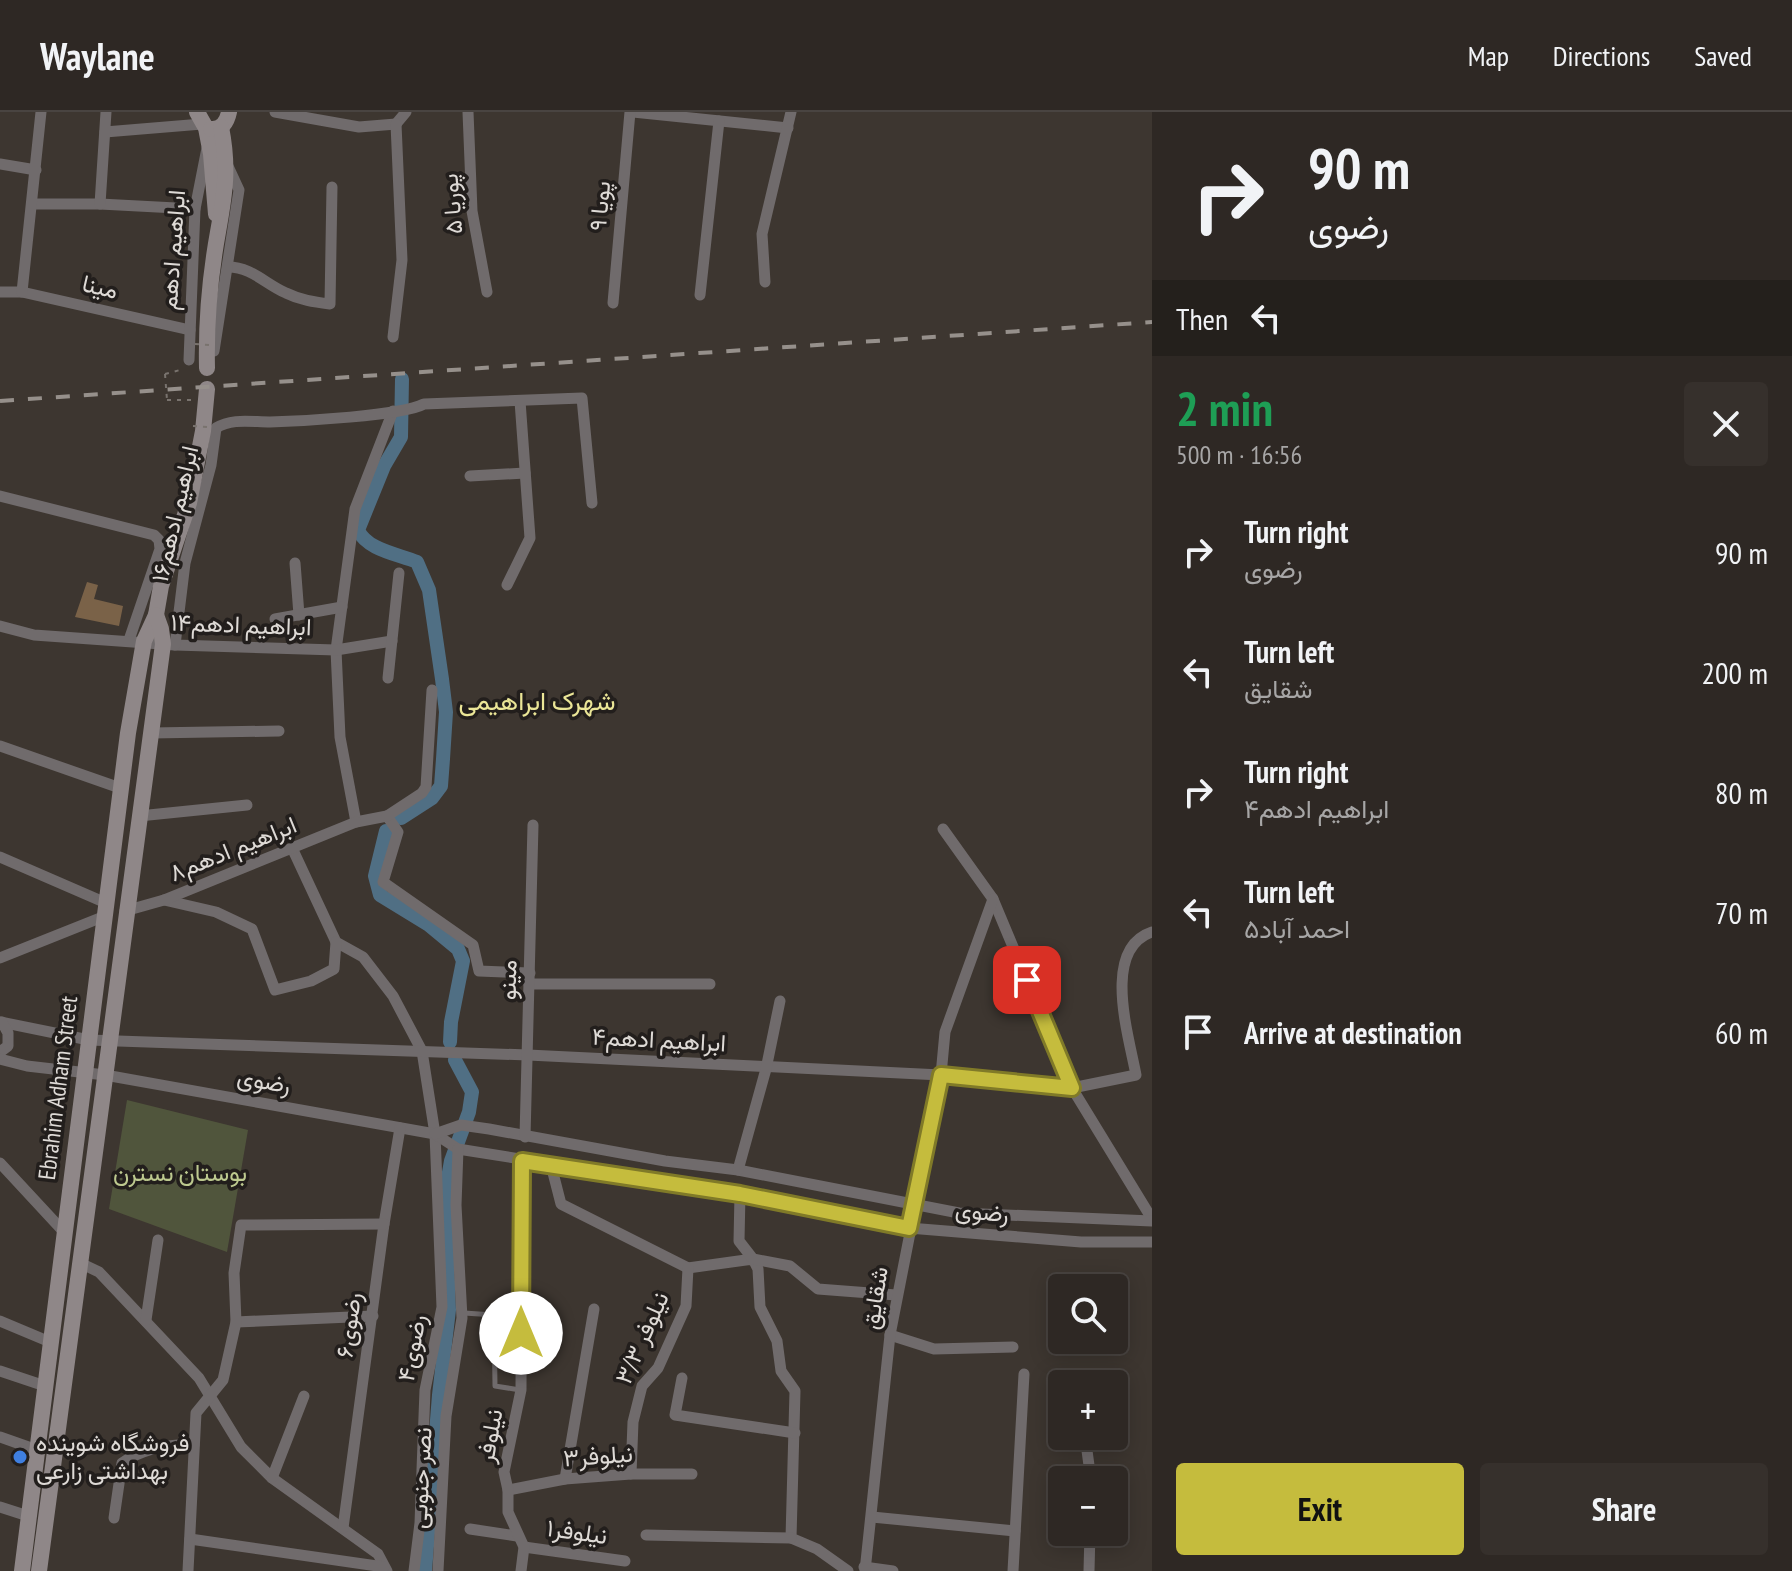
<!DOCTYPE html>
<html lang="en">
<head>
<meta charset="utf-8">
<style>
	:root { --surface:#2e2824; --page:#36302c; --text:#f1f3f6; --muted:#a7a6a6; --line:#494441; --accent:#c5bc3d }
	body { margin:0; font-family:"PT Sans Narrow",Vazirmatn,sans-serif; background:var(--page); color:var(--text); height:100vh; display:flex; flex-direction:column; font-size:30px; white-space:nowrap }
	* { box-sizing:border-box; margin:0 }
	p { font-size:26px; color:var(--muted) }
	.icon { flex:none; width:44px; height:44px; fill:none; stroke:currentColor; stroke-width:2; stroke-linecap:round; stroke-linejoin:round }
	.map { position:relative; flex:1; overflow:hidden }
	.side { display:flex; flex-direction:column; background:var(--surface); width:640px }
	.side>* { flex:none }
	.banner { background:#2e2824; color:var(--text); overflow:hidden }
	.buttons { position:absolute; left:1048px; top:1162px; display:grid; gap:16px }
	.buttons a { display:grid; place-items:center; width:80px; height:80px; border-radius:8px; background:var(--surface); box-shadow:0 4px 20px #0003,0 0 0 2px var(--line); font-size:40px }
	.pin { position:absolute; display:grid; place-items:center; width:68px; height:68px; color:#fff; margin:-34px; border-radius:16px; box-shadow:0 4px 12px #0006 }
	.me { position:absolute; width:88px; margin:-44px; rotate:0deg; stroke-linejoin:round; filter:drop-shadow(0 0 6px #0008) }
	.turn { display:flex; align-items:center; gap:28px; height:168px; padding:0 24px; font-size:36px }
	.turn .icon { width:104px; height:104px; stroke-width:2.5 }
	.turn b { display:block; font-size:56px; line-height:68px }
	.then { display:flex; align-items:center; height:76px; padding:0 24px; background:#0003; gap:16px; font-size:30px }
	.round { display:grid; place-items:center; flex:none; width:84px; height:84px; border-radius:8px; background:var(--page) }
	.headline { display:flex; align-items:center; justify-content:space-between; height:136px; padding:0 24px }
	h1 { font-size:48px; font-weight:800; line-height:60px; color:#1e9e55 }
	.button { display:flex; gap:16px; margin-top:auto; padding:16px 24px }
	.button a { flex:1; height:92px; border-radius:8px; background:var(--accent); color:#111; font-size:32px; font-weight:800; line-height:92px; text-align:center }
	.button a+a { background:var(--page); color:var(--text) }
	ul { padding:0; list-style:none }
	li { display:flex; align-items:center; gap:24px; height:120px; padding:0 24px }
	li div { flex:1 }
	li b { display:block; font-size:30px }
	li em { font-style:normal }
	header { display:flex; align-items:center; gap:48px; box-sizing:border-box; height:112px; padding:0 40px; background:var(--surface); border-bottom:2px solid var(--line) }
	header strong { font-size:38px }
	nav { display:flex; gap:44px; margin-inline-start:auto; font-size:28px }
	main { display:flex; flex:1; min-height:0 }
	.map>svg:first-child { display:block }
</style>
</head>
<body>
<header>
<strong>Waylane</strong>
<nav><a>Map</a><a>Directions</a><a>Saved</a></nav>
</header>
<main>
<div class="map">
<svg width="1152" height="1459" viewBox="0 0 1152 1459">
	<rect width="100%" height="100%" fill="#3d3630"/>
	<path fill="#50553c" d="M127 988 248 1018 227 1140 109 1097Z"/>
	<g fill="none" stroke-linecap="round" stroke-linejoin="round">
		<g stroke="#506f84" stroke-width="14">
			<path d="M401 706 432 686 441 674 443 647 446 600 442 567 429 478 417 450C398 442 367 438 358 418L384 354 401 325 402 267"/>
			<path d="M386 719 375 764 380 783 429 813 458 837 463 849 451 910 450 930"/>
			<path d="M425 1459 439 1283 449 1198 445 1083 451 1049 469 1000 472 980 455 948"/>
		</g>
	</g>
	<path fill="#7a6248" d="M87 470 98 473 94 487 123 494 119 514 75 505Z"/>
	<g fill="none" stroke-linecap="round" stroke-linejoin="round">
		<g stroke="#79736e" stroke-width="2" stroke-dasharray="4 6" stroke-linecap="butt">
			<path d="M165 262 180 258"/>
			<path d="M167 288H192"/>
		</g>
		<path stroke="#706b6c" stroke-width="5" d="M464 1201 494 1203 495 1274 520 1278"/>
		<g stroke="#706b6c" stroke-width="11">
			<path d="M275 0 359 15 396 12"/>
			<path d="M468 0 472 99 487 180"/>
			<path d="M633 0 788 16"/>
			<path d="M396 12 406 0"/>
			<path d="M105 20 202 12"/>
			<path d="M0 52 36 58"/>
			<path d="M32 92H100L195 97"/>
			<path d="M100 92 106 0"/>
			<path d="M228 155C252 155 265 172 286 181 300 188 314 190 330 192L332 75"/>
			<path d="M765 170 762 122 791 0"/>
			<path d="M0 180H22L190 218"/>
			<path d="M22 180 41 0"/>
			<path d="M700 183 719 9"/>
			<path d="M613 191 630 0"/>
			<path d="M393 225 402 148 396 12"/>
			<path d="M214 239 239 78 227 52"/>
			<path d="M189 248 195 97 207 36"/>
			<path d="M393 299 355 397 336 538 340 625 356 710 387 704 398 720 383 770 473 833 479 859 530 861"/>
			<path d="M470 364 525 361"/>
			<path d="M0 384 154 423 159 428 160 437 129 528"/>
			<path d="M295 451 299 503"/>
			<path d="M507 473 530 426 520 289"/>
			<path d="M275 507 342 495"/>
			<path d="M0 514 34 523 175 533 336 538 392 529"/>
			<path d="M175 533 185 451 211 353 216 316C232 306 251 310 270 310 301 309 401 304 424 292L582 286 592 391"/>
			<path d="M388 566 399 461"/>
			<path d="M151 621 279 619"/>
			<path d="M0 634 120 676"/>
			<path d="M139 704 247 693"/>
			<path d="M387 704 422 681 426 675 432 578"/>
			<path d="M943 717 993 787 1072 976 1136 963C1129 924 1101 837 1152 820"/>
			<path d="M293 738 336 830 363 845 393 884 422 939 435 1022 442 1195 425 1278 420 1411 414 1459"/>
			<path d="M0 745 106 791"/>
			<path d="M164 788 216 800 252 817 275 878 311 869 334 857 336 830"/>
			<path d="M125 799 164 788 356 710"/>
			<path d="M0 846 105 804"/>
			<path d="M529 872H710"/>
			<path d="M0 910 89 928 528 943 941 963 1072 976 1152 1107"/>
			<path d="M0 940 8 934V921L2 910"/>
			<path d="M0 947 27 954 105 963 435 1022 458 1037 740 1082 909 1116 1081 1130H1152"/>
			<path d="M435 1022 461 1013 489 1017 665 1049 738 1058 959 1101 1152 1109"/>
			<path d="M525 1025 533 713"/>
			<path d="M0 1051 64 1120"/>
			<path d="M551 1053 561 1092 688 1156 753 1147 758 1157 760 1195 777 1229 781 1259 795 1279 791 1426 817 1437 848 1459"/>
			<path d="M738 1058 766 957 780 889"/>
			<path d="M740 1082 739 1129 753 1147 790 1154 818 1177 896 1183"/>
			<path d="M80 1151 99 1160 199 1266 241 1335 272 1366 378 1442 387 1459"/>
			<path d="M146 1208 158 1128"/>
			<path d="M0 1209 50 1230"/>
			<path d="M236 1210 373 1204"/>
			<path d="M890 1223 934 1237 1013 1235"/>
			<path d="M0 1259 45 1274"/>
			<path d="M682 1266 675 1303 795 1321"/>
			<path d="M1085 1324 1091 1368"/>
			<path d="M0 1325 37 1338"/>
			<path d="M631 1362 633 1310 642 1274 658 1256 686 1194 688 1156"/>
			<path d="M272 1366 304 1284"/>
			<path d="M565 1367 594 1197"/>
			<path d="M508 1378 565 1367 631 1362H692"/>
			<path d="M0 1395 28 1404"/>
			<path d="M872 1405 1015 1419"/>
			<path d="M114 1406 122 1351C144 1336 168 1332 194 1333"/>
			<path d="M343 1416 384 1112 400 1016"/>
			<path d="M470 1417 517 1424"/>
			<path d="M646 1423 791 1426"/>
			<path d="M190 1427 384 1455"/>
			<path d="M524 1435 625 1449"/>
			<path d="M864 1455 893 1459"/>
			<path d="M188 1459 196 1301 223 1268 236 1210 234 1161 241 1113 384 1112"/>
			<path d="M438 1459 446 1304 462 1206 456 1093 458 1037"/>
			<path d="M521 1459 524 1435 508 1400V1378L504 1360 521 1278 522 1049"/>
			<path d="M865 1459 890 1223 941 963 945 920 993 787"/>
			<path d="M1013 1459 1024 1262"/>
			<path d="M1089 1459 1090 1420"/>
		</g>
		<g stroke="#8f8788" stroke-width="16">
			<path d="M197 0 206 16 211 42 216 102"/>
			<path d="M211 17C222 18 227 10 229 0"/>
			<path d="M207 256C206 211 210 164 218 120 225 81 229 55 221 15"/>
			<path d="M22 1459 128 621 144 529 156 503 161 474 189 391 203 319 207 277"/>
			<path d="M39 1459 163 532 161 517 156 503"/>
		</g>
		<path stroke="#96908b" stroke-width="4" stroke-dasharray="14 14" stroke-linecap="butt" d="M0 289 1152 210"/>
		<g stroke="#79736e" stroke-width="2" stroke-dasharray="4 6" stroke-linecap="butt">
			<path d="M195 232 210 233"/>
			<path d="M165 262 167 288"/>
			<path d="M193 314 208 315"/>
		</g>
	</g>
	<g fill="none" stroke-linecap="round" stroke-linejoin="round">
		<g stroke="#807a28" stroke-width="20">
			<path id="route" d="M521 1221 522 1049 740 1082 909 1116 941 963 1072 976 1027 868"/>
		</g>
		<use href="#route" stroke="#c5bc3d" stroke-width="14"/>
	</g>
	<circle fill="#3f7fe0" stroke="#221e1c" stroke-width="3" cx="20" cy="1345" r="8"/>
	<g text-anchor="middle" stroke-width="7" stroke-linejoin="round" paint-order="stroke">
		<g font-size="24" fill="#dedad6" stroke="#221e1c">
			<text transform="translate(452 92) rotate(-95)" y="8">پوریا ۵</text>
			<text transform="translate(600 94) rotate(-85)" y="8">پویا ۹</text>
			<text transform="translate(173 138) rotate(-86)" y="8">ابراهیم ادهم</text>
			<text transform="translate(100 175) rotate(13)" y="8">مینا</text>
			<text transform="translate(175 402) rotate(-77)" y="8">ابراهیم ادهم۱۶</text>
			<text transform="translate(241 513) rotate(2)" y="8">ابراهیم ادهم۱۴</text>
			<text transform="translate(233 737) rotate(-22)" y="8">ابراهیم ادهم۸</text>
			<text transform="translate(508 868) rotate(-89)" y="8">مینو</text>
			<text transform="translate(659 928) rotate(3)" y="8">ابراهیم ادهم۴</text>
			<text transform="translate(264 969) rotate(10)" y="8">رضوی</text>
			<text transform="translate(58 976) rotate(-83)" y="8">Ebrahim Adham Street</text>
			<text transform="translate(982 1100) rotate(5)" y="8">رضوی</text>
			<text transform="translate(875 1186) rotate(-81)" y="8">شقایق</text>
			<text transform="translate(349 1213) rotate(-82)" y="8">رضوی۶</text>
			<text transform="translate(642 1226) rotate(-66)" y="8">نیلوفر ۳/۳</text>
			<text transform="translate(412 1236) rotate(-79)" y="8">رضوی۴</text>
			<text transform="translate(490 1324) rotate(-80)" y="8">نیلوفر</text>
			<text transform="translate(598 1344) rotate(-4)" y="8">نیلوفر۳</text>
			<text transform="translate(421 1366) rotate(-87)" y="8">نصر جنوبی</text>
			<text transform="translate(577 1420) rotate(8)" y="8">نیلوفر۱</text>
		</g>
		<g font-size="24" fill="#bdc98f" stroke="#221e1c">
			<text x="180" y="1069">بوستان نسترن</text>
		</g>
		<g font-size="24" fill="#dedad6" stroke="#221e1c" text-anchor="start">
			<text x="36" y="1339">فروشگاه شوینده<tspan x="36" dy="28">بهداشتی زارعی</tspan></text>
		</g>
		<g font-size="26" fill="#ebe697" stroke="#221e1c">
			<text x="537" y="598">شهرک ابراهیمی</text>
		</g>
	</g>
</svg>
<div class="buttons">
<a><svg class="icon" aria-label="search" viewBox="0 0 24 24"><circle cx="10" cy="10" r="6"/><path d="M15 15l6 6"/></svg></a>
<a>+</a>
<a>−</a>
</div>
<div class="pin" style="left:1027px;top:868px;background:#d93025"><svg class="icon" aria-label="arrive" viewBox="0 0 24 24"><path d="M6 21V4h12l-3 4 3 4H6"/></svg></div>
<svg class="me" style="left:521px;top:1221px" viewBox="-20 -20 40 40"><circle r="19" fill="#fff"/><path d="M0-13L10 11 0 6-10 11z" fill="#c5bc3d"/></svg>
</div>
<section class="side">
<div class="banner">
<div class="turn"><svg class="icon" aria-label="right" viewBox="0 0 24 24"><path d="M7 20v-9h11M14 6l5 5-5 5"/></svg><div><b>90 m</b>رضوی</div></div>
<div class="then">Then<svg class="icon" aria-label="left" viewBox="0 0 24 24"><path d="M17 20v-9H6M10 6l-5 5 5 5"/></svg></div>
</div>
<div class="headline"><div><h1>2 min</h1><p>500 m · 16:56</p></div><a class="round"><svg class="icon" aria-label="close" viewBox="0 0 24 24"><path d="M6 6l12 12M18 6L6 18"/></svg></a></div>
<ul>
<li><svg class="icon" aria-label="right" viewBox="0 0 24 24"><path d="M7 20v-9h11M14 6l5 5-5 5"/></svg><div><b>Turn right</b><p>رضوی</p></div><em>90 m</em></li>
<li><svg class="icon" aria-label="left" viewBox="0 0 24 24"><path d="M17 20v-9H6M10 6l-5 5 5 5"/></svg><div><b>Turn left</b><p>شقایق</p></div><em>200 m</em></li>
<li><svg class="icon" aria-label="right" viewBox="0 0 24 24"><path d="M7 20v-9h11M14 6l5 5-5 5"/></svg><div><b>Turn right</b><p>ابراهیم ادهم۴</p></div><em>80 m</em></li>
<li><svg class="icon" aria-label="left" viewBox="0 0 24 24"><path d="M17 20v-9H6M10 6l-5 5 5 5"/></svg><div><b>Turn left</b><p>احمد آباد۵</p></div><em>70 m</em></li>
<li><svg class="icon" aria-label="arrive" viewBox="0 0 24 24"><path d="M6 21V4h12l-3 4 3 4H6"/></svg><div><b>Arrive at destination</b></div><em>60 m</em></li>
</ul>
<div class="button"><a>Exit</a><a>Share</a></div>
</section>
</main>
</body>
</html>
